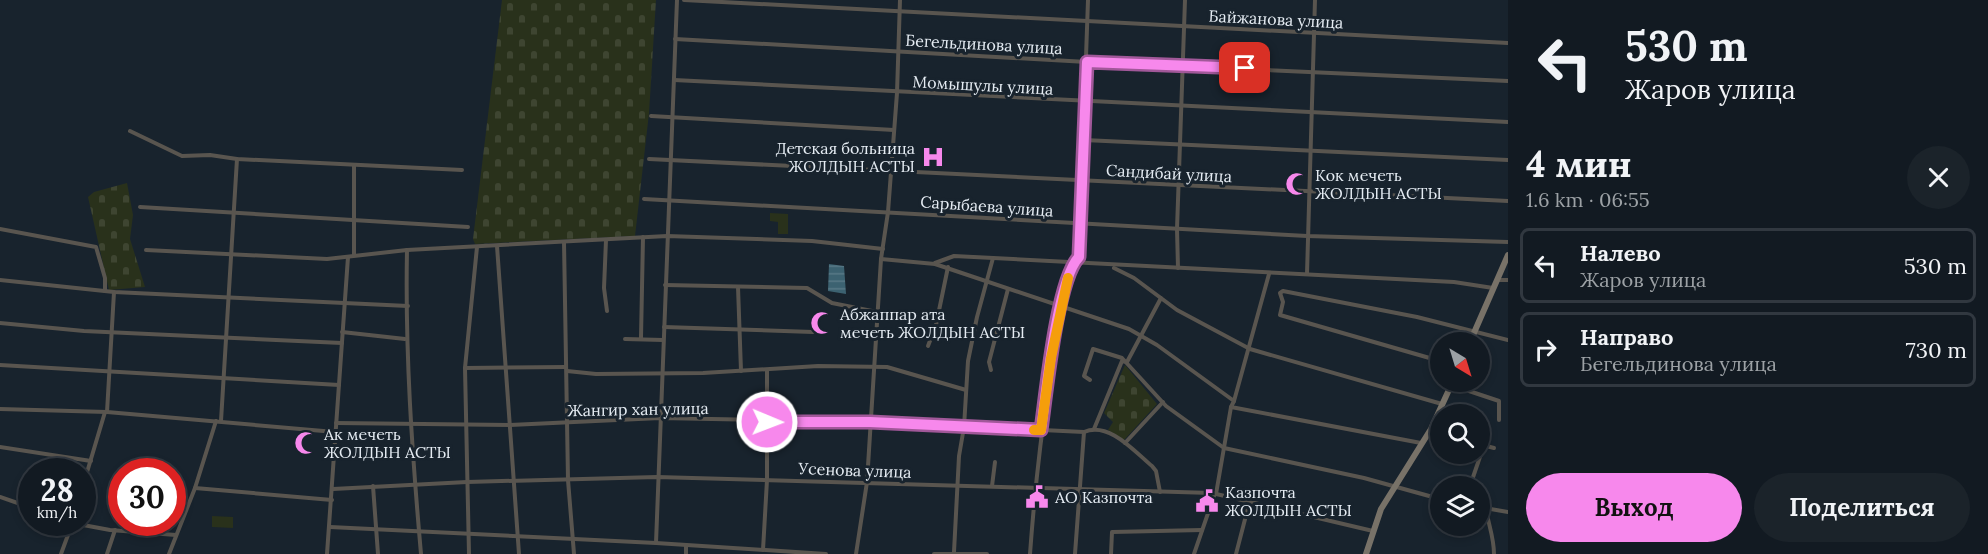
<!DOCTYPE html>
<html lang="ru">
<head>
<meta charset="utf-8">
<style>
	:root { --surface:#121a22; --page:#1b232a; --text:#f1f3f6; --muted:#9ca1a5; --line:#313840; --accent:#f788ec }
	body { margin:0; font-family:Lora,serif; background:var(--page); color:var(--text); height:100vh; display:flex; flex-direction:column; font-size:22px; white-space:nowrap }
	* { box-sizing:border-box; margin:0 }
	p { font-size:20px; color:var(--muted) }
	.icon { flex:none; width:33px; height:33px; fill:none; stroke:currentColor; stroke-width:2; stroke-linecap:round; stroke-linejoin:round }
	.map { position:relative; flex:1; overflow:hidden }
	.details { display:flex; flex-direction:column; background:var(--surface); width:480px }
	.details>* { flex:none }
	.guide { background:#121a22; color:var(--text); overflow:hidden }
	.needle { width:39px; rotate:142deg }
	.buttons { position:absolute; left:1430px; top:332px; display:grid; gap:12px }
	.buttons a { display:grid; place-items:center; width:60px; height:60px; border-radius:50%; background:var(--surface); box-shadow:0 3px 9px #0003,0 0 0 2px var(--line); font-size:30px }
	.speed { position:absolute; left:18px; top:458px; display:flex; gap:12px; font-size:30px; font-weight:700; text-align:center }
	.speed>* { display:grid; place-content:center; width:78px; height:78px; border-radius:50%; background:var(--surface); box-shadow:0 3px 9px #0003,0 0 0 2px var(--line); line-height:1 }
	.speed small { font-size:15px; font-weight:400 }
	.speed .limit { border:9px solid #d22; background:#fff; color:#111 }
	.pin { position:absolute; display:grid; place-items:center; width:51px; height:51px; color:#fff; margin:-26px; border-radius:12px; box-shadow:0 3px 9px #0006 }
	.me { position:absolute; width:66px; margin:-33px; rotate:91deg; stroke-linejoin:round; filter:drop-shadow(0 0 4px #0008) }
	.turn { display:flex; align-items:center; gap:21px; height:126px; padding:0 18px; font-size:27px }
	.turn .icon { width:78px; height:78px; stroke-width:2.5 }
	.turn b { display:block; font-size:42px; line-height:51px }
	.round { display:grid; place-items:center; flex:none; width:63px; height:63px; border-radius:32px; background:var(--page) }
	.overview { display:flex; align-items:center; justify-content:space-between; height:102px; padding:0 18px }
	h1 { font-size:36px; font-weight:700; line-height:45px }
	.button { display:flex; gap:12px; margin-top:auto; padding:12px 18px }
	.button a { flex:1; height:69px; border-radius:36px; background:var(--accent); color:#111; font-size:24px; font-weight:700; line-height:69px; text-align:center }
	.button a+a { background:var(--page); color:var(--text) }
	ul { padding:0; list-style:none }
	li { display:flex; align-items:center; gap:18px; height:75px; margin:0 12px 9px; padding:0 6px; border:3px solid var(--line); border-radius:9px }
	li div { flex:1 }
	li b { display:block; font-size:22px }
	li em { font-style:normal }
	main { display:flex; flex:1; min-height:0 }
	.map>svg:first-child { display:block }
</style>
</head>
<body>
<main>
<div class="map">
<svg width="1508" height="554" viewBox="0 0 1508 554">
	<defs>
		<pattern id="cemetery-stones" width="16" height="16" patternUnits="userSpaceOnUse" patternTransform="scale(1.5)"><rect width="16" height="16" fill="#29311b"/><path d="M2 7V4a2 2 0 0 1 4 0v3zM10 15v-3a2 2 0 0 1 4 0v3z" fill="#3e4531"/></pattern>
		<pattern id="water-rules" width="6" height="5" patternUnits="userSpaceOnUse" patternTransform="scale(1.5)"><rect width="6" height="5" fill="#3c6271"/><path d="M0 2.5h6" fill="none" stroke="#587986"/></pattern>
	</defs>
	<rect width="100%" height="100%" fill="#18232d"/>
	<g fill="#29311b">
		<path d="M770 213 788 214V234H778V222L770 221Z"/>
		<path d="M212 516 233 517V528L212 527Z"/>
	</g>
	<g fill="url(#cemetery-stones)">
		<path d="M502 0H656L649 113 635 236 475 244 473 239Z"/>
		<path d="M127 183 133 215 130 239 145 287 109 290 88 197 94 192Z"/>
		<path d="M1125 365 1157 404 1124 440 1108 430 1113 422 1104 413Z"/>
	</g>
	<path fill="url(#water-rules)" d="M829 264 844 266 846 294 828 291Z"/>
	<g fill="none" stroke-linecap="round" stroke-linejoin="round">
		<g stroke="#59554f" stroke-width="4">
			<path d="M684 0 1508 43"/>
			<path d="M675 39 1087 62 1508 81"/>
			<path d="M674 80 1508 122"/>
			<path d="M651 116 894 130"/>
			<path d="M130 131 182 156 210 155 237 159 462 170"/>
			<path d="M1084 140 1508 160"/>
			<path d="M649 159 1508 201"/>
			<path d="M354 165V255"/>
			<path d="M644 199 1307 236 1508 242"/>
			<path d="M140 207 468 227"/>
			<path d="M0 229 96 247 105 278V291"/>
			<path d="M606 240 604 288 607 311"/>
			<path d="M564 242 568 480 574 554"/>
			<path d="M497 246 519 554"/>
			<path d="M146 250 327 259 407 250 667 236 812 241 883 249"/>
			<path d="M407 250C405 352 412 452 421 554"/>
			<path d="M881 259 935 264 1129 329 1157 345 1234 401 1231 407 1421 443"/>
			<path d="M935 263 954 256 1454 282 1493 288"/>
			<path d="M1114 268 1134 278 1177 310 1250 349 1442 404"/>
			<path d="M1178 268 1177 229 1185 0"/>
			<path d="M1307 274 1315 0"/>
			<path d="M0 280 114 292 408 306"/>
			<path d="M1497 280H1508"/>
			<path d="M665 285 807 288 832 303 877 312"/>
			<path d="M738 287 741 371"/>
			<path d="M0 323 84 331 342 343"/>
			<path d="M664 327 813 332"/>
			<path d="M342 332 405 339"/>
			<path d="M641 338 643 237"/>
			<path d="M625 339 663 340"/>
			<path d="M928 346 936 325 948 267"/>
			<path d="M1440 361 1280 315 1283 302 1280 293 1283 291 1417 317 1508 340"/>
			<path d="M0 365 339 385"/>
			<path d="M465 368 566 367"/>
			<path d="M991 370 989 362 1008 289"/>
			<path d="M567 371 596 374 703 373 818 366 887 367 966 390"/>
			<path d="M1090 380 1084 376 1093 349 1122 358 1166 406 1224 448 1364 478 1440 499"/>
			<path d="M1451 385 1499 401V420"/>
			<path d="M1234 401 1269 274"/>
			<path d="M0 409 107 412 335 432"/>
			<path d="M107 412 114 292"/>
			<path d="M221 421 237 159"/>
			<path d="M336 423 510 425 660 418 870 422 1084 432C1109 421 1135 452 1152 466L1156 471 1160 492"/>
			<path d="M1094 429 1122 361 1127 362 1161 298"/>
			<path d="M1431 429 1440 432"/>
			<path d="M1125 443 1163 402"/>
			<path d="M1479 444 1494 448"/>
			<path d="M0 447 91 461"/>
			<path d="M373 486 378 554"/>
			<path d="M992 486 995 462"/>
			<path d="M1470 486 1484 445"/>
			<path d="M195 488 332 500"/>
			<path d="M82 489 105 412"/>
			<path d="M333 489 467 482 657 477 1212 493 1373 531"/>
			<path d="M1216 494 1231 407"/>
			<path d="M0 497 32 508"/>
			<path d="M1479 507 1508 512"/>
			<path d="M1486 508C1488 524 1494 537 1494 554"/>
			<path d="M67 522 110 530 176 535"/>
			<path d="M330 527 656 543 826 554"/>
			<path d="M656 543 677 0"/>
			<path d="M686 545V554"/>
			<path d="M763 550 767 480V371"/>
			<path d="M954 552 959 456 964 427 968 361 977 317 993 258"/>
			<path d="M61 554 72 524"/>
			<path d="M107 554 115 530"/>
			<path d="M169 554 195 488 216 421"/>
			<path d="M327 554 348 257"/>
			<path d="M469 554 465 368 477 247"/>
			<path d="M856 554 867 482 881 259 888 212 897 93 900 0"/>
			<path d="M934 554H987"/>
			<path d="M1030 554C1037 458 1049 364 1070 270L1079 257 1088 0"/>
			<path d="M1075 554 1084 432"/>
			<path d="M1111 554 1112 532 1202 530"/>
			<path d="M1194 554 1215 493"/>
			<path d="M1236 554 1250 500"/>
		</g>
		<g stroke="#787268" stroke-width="6">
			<path d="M1470 342 1508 255"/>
			<path d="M1366 554 1381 509 1431 429 1453 381"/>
		</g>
	</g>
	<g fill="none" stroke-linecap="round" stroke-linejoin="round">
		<g stroke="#a15899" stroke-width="15">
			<path id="route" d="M767 422H870L1041 430C1046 395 1057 279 1079 257L1087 62 1245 68"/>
		</g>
		<use href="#route" stroke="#f788ec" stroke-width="10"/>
		<path stroke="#f59e0b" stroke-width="10" d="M1034 430H1041L1051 358 1068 278"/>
	</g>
	<defs>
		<g id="hospital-bare" transform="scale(1.8)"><path d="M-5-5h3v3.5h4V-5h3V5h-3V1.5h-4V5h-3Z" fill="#f788ec" stroke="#18232d" stroke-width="2.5" paint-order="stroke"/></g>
		<g id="mosque-bare" transform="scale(1.8)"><path d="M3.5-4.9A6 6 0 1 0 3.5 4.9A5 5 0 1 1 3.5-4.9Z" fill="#f788ec" stroke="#18232d" stroke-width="2.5" paint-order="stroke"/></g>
		<g id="civic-bare" transform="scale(1.8)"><path d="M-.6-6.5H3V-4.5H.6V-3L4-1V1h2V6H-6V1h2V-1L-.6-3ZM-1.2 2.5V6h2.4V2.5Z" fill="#f788ec" stroke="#18232d" stroke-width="2.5" paint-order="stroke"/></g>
	</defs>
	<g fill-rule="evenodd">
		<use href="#hospital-bare" x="933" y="157"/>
		<use href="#mosque-bare" x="1297" y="184"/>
		<use href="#mosque-bare" x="822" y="323"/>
		<use href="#mosque-bare" x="306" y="443"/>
		<use href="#civic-bare" x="1037" y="497"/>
		<use href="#civic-bare" x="1207" y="501"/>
	</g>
	<g text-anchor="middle" stroke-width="6" stroke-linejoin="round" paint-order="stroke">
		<g font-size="16" fill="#e5ecf3" stroke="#18232d">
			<text transform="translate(1276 19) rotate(3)" y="6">Байжанова улица</text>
			<text transform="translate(984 44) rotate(3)" y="6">Бегельдинова улица</text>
			<text transform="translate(983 85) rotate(3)" y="6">Момышулы улица</text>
			<text transform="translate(1169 173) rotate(3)" y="6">Сандибай улица</text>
			<text transform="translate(987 206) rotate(4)" y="6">Сарыбаева улица</text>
			<text transform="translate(638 409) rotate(-1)" y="6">Жангир хан улица</text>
			<text transform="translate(855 470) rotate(2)" y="6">Усенова улица</text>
		</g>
		<g font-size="16" fill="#e5ecf3" stroke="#18232d" text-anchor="start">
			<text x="915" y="154" text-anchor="end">Детская больница<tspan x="915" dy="18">ЖОЛДЫН АСТЫ</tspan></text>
			<text x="1315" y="181">Кок мечеть<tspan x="1315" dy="18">ЖОЛДЫН АСТЫ</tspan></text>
			<text x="840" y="320">Абжаппар ата<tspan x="840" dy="18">мечеть ЖОЛДЫН АСТЫ</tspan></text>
			<text x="324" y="440">Ак мечеть<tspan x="324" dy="18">ЖОЛДЫН АСТЫ</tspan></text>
			<text x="1225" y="498">Казпочта<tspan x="1225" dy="18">ЖОЛДЫН АСТЫ</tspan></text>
			<text x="1055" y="503">АО Казпочта</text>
		</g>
	</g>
</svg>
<div class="buttons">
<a><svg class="needle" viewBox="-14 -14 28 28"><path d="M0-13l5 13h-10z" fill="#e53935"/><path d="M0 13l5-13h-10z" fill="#9ca1a5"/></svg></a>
<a><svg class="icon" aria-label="search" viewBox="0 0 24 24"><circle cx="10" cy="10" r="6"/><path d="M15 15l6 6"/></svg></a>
<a><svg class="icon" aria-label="layers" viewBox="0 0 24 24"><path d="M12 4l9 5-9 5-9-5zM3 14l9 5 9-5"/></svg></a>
</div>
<div class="speed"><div>28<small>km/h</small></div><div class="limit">30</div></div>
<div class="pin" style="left:1245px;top:68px;background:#d93025"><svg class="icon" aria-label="arrive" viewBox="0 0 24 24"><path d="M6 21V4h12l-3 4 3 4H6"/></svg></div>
<svg class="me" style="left:767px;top:422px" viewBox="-20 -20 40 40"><circle r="17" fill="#f788ec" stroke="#fff" stroke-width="3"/><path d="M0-11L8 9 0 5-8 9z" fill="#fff"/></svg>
</div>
<section class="details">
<div class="guide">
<div class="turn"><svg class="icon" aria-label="left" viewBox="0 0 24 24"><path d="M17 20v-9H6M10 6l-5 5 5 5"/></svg><div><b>530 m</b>Жаров улица</div></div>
</div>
<div class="overview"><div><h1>4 мин</h1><p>1.6 km · 06:55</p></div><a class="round"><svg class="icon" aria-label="close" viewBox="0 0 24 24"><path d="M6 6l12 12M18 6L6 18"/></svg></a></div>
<ul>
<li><svg class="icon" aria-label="left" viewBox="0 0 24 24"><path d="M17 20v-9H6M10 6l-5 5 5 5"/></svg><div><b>Налево</b><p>Жаров улица</p></div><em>530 m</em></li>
<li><svg class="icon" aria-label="right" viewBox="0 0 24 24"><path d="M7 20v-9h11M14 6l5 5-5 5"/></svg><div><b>Направо</b><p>Бегельдинова улица</p></div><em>730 m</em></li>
</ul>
<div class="button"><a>Выход</a><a>Поделиться</a></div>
</section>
</main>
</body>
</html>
